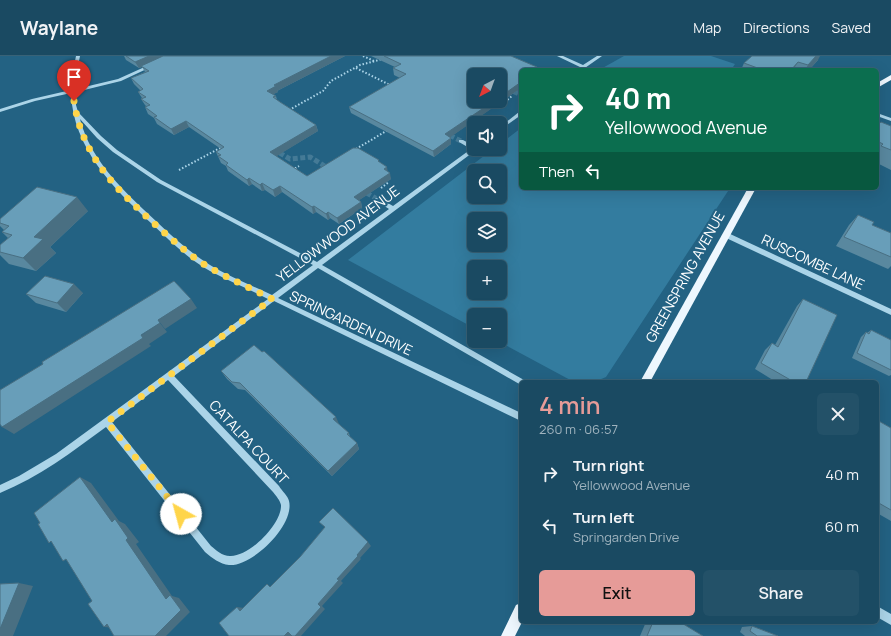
<!DOCTYPE html>
<html lang="en">
<head>
<meta charset="utf-8">
<style>
	:root { --surface:#1a4a62; --page:#235168; --text:#f1f3f6; --muted:#9fb3be; --line:#386277; --accent:#e69b98 }
	body { margin:0; font-family:Manrope,sans-serif; background:var(--page); color:var(--text); height:100vh; display:flex; flex-direction:column; font-size:15px; white-space:nowrap }
	* { box-sizing:border-box; margin:0 }
	p { font-size:13px; color:var(--muted) }
	.icon { flex:none; width:22px; height:22px; fill:none; stroke:currentColor; stroke-width:2; stroke-linecap:round; stroke-linejoin:round }
	.map { position:relative; flex:1; overflow:hidden }
	.side { position:absolute; left:519px; top:324px; width:360px; height:244px; display:flex; flex-direction:column; background:var(--surface); border-radius:6px; box-shadow:0 4px 16px #0002,0 0 0 1px var(--line) }
	.side>* { flex:none }
	.top-card { position:absolute; left:519px; top:12px; width:360px; height:122px; border-radius:6px; box-shadow:0 4px 16px #0002,0 0 0 1px var(--line); background:#0b6e4f; color:#fff; overflow:hidden }
	.needle { width:26px; rotate:221deg }
	.buttons { position:absolute; left:467px; top:12px; display:grid; gap:8px }
	.buttons a { display:grid; place-items:center; width:40px; height:40px; border-radius:6px; background:var(--surface); box-shadow:0 4px 16px #0002,0 0 0 1px var(--line); font-size:20px }
	.pin { position:absolute; display:grid; place-items:center; width:34px; height:34px; color:#fff; margin:-41px -17px; border-radius:50% 50% 50% 0; rotate:-45deg; box-shadow:0 0 4px #0007 }
	.pin .icon { rotate:45deg }
	.me { position:absolute; width:44px; margin:-22px; rotate:322deg; stroke-linejoin:round; filter:drop-shadow(0 0 3px #0008) }
	.turn { display:flex; align-items:center; gap:14px; height:84px; padding:0 20px; font-size:18px }
	.turn .icon { width:52px; height:52px; stroke-width:2.5 }
	.turn b { display:block; font-size:28px; line-height:34px }
	.then { display:flex; align-items:center; height:38px; padding:0 20px; background:#0003; gap:8px; font-size:15px }
	.round { display:grid; place-items:center; flex:none; width:42px; height:42px; border-radius:6px; background:var(--page) }
	.head { display:flex; align-items:center; justify-content:space-between; height:68px; padding:0 20px }
	h1 { font-size:24px; font-weight:600; line-height:30px; color:var(--accent) }
	.cta { display:flex; gap:8px; margin-top:auto; padding:8px 20px }
	.cta a { flex:1; height:46px; border-radius:6px; background:var(--accent); color:#111; font-size:16px; font-weight:600; line-height:46px; text-align:center }
	.cta a+a { background:var(--page); color:var(--text) }
	ul { padding:0; list-style:none }
	li { display:flex; align-items:center; gap:12px; height:52px; padding:0 20px }
	li div { flex:1 }
	li b { display:block; font-size:15px }
	li em { font-style:normal }
	header { display:flex; align-items:center; gap:24px; box-sizing:border-box; height:56px; padding:0 20px; background:var(--surface); border-bottom:1px solid var(--line) }
	header strong { font-size:19px }
	nav { display:flex; gap:22px; margin-inline-start:auto; font-size:14px }
	.map>svg:first-child { display:block }
</style>
</head>
<body>
<header>
<strong>Waylane</strong>
<nav><a>Map</a><a>Directions</a><a>Saved</a></nav>
</header>
<div class="map">
<svg width="891" height="580" viewBox="0 0 891 580">
	<rect width="100%" height="100%" fill="#236283"/>
	<g fill="#337c9f" fill-rule="evenodd">
		<path d="M624 0H711L735 8 731 14H599Z"/>
		<path d="M521 72V132H730L606 321 594 326H574L498 285H500V259H474V272L348 204 493 93H500V88ZM474 115H500V141H474ZM474 163H500V189H474ZM474 211H500V237H474Z"/>
	</g>
	<g fill="none" stroke-linecap="round" stroke-linejoin="round">
		<g stroke="#447a96" stroke-width="5" stroke-dasharray="5 2.5" stroke-linecap="butt">
			<path d="M500 29 521 39"/>
			<path d="M443 76 461 85"/>
			<path d="M273 93 290 103 310 101 331 114"/>
			<path d="M360 133 377 143"/>
		</g>
		<g stroke="#abd4e8" stroke-width="2" stroke-dasharray="1.5 2" stroke-linecap="butt">
			<path d="M363 0 374 5"/>
			<path d="M356 12 390 29"/>
			<path d="M502 48 512 40"/>
			<path d="M289 54 323 35 331 25 360 9 379 4 387 0"/>
			<path d="M356 93 388 74"/>
			<path d="M179 114 222 91"/>
			<path d="M292 114 299 110"/>
			<path d="M381 132 389 126"/>
		</g>
		<g fill="#abd4e8" fill-rule="evenodd">
			<path d="M76 0H80L75 25 76 33 118 23 149 9 153 10 121 25 76 36V49L78 56 101 80 117 94 161 124 317 206 389 153 375 144V142H379L393 150 471 93 459 86V84H463L474 90V93H477L476 94 322 209 524 324 525 326H521V329L318 212 278 242 521 357V365L274 245 174 320 279 430C282 435 288 440 289 445 295 469 252 511 229 509 220 508 212 502 205 496L106 371C72 396 39 421 0 437V429L19 420 56 398 268 243C249 233 229 225 210 215 188 203 169 184 151 167 113 132 73 92 71 37L35 45 0 56V53L32 43 71 34V25ZM80 63 97 82 113 96 157 126 313 209 272 239C253 230 233 222 215 212 194 200 175 183 157 166 126 137 91 106 80 63ZM168 324 273 436C276 440 280 444 281 449 282 468 249 501 230 500 222 500 216 494 211 490L112 366Z"/>
			<path d="M557 0H563L583 9 597 0H602L582 14H577L580 11Z"/>
			<path d="M519 56H521V59L500 74V71Z"/>
			<path d="M877 57 891 62V65L877 60Z"/>
			<path d="M724 177H728L891 253V259L724 181Z"/>
			<path d="M877 550 891 558V569L877 561Z"/>
		</g>
		<g fill="#eef7fe" fill-rule="evenodd">
			<path d="M891 19V24L877 32V27Z"/>
			<path d="M748 132H756L650 326H640Z"/>
			<path d="M521 547V566H522L515 580H501L516 549Z"/>
		</g>
	</g>
	<g fill="#59889f">
		<path d="M124 0H345L277 35 278 36 273 38 276 40 277 44 280 46 316 69 318 75 276 100 307 120 379 106 387 111V115L391 123 359 144 361 146 362 152 339 168 330 162 328 164 316 156 313 158 282 136 275 141 265 134 262 135 252 128 249 130 228 115 226 110 221 107 216 96 221 93 189 71 174 79 157 68 154 62 148 58 145 51H147L145 49 141 43 142 42 138 36 141 35 134 28 131 22 145 16 142 11 139 12 126 4Z"/>
		<path d="M371 0H511L521 14V32L450 81 451 82V88L434 101 351 57 349 51 400 22 394 19 393 12 395 11Z"/>
		<path d="M818 4 809 14H741L744 7Z"/>
		<path d="M877 70H891V114L877 107Z"/>
		<path d="M88 155 50 191 56 197 36 215 9 208 0 199V189L8 182 2 176 4 174 0 170V163Z"/>
		<path d="M858 159 872 169 891 177V210L888 213 836 190 849 169Z"/>
		<path d="M83 237 66 256 36 247 26 238Z"/>
		<path d="M803 243 806 326H776L755 313 765 294 772 287 775 289 797 250Z"/>
		<path d="M871 274 891 284V319L889 320 852 302 861 281 866 276 867 277Z"/>
		<path d="M221 315 339 368 349 377 350 381 357 387 359 393 332 420 245 334 238 333 227 323Z"/>
		<path d="M877 364 891 372V465L877 457Z"/>
		<path d="M646 566H680L703 580H640Z"/>
		<path d="M752 570 778 580H745L740 576 742 571Z"/>
	</g>
	<g fill="#496f82">
		<path d="M149 0H166L141 10 142 11 139 12 135 6Z"/>
		<path d="M331 0H345L277 35 278 36 268 41 267 35 274 29Z"/>
		<path d="M816 0H820L818 4 809 14H805L808 9Z"/>
		<path d="M798 6 793 14H791Z"/>
		<path d="M521 26V32L445 85V78L494 45H500V41Z"/>
		<path d="M186 65 189 71 174 79 171 73Z"/>
		<path d="M316 69 318 75 272 103 270 96Z"/>
		<path d="M451 82V88L434 101 433 95Z"/>
		<path d="M387 111 388 117 384 113Z"/>
		<path d="M390 117 391 123 355 147 354 141Z"/>
		<path d="M249 122 252 128 249 130 247 124Z"/>
		<path d="M262 127 265 134 262 135 260 129Z"/>
		<path d="M280 130 282 136 275 141 273 134Z"/>
		<path d="M77 141 88 155 50 191 56 197 36 215 23 202 34 181Z"/>
		<path d="M361 146 362 152 339 168 337 162Z"/>
		<path d="M314 150 316 156 313 158 312 151Z"/>
		<path d="M328 156 330 162 328 164 326 158Z"/>
		<path d="M74 228 83 237 66 256 57 247Z"/>
		<path d="M191 243 197 252 165 273 158 264Z"/>
		<path d="M160 267 167 276 149 288 151 290 14 378 2 371Z"/>
		<path d="M336 361 339 368 333 363Z"/>
		<path d="M357 387 359 393 332 420 328 415Z"/>
		<path d="M80 421 91 427 119 465 125 468 139 486 136 488 172 540 179 542 190 556 166 580H155L166 543Z"/>
		<path d="M368 486 371 490 360 502 361 503 341 525 343 527 322 550 325 553 301 580H295L318 548 337 523Z"/>
		<path d="M19 527 33 530 13 580H0V573Z"/>
		<path d="M237 551 244 552 240 555Z"/>
		<path d="M107 568 116 572 104 571Z"/>
		<path d="M288 576 293 577 291 580H284Z"/>
	</g>
	<g fill="#689eb9" stroke="#496f82">
		<path d="M126 0H149L135 6Z"/>
		<path d="M163 0H331L274 29 276 30 267 35 276 40 273 41 280 46 316 69 270 96 307 120 353 92H358L379 104 378 105 387 111 384 113 390 117 354 141 361 146 337 162 328 156 326 158 314 150 312 151 280 130 273 134 262 127 260 129 249 122 247 124 226 109 228 107 218 100 221 99 216 96 224 91 186 65 171 73 154 61 157 60 145 51 150 49 141 43 146 41 138 36 143 33 131 22 149 15 141 10Z"/>
		<path d="M384 0H511L537 11 535 12 539 14H521V26L500 41V19H474V45H494L445 78 451 82 433 95 349 51 406 18 393 12 401 8Z"/>
		<path d="M752 0H816L808 9 798 6 791 14H763L744 7Z"/>
		<path d="M881 66 891 70V94L881 90 883 88 877 85V70Z"/>
		<path d="M37 131 77 141 34 181 43 183 23 202 0 196V189L12 179 2 176 9 170 0 167V163Z"/>
		<path d="M858 159 874 166 872 169 891 177V201L844 181Z"/>
		<path d="M45 220 74 228 57 247 26 238Z"/>
		<path d="M174 225 191 243 158 264 160 267 141 279 143 282 2 371 0 368V334L43 308 42 306Z"/>
		<path d="M803 243 837 259 806 326H794L761 307 772 287 778 291Z"/>
		<path d="M871 274 891 284V314L857 297 866 276 869 278Z"/>
		<path d="M254 289 262 296 264 295 336 361 333 363 349 377 347 378 357 387 328 415 240 327 232 326 221 315Z"/>
		<path d="M877 364 891 372V454L877 446Z"/>
		<path d="M80 421 112 466 115 463 128 482 126 484 166 543 170 539 181 554 155 580H114L107 568 104 571 88 548 92 545 66 503 63 505 51 485 49 487 38 468 40 467 34 457Z"/>
		<path d="M333 452 368 486 357 499 358 500 337 523 339 524 318 548 321 551 295 580H292L288 576 284 580H229L219 567 237 551 240 555 267 528 270 531 300 501 325 471 319 466Z"/>
		<path d="M19 527 0 573V528Z"/>
		<path d="M653 566H680L703 580H647Z"/>
		<path d="M752 570 778 580H757L750 575Z"/>
	</g>
	<g fill="none" stroke-linecap="round" stroke-linejoin="round">
		<path stroke="#ffd54a" stroke-width="7" stroke-dasharray="0 12.6" d="M74 45C82 101 117 134 157 170 175 186 192 202 212 213 232 224 252 233 272 243L107 366 181 458"/>
	</g>
	<g text-anchor="middle" stroke-width="4" stroke-linejoin="round" paint-order="stroke">
		<g font-size="14" fill="#fff" stroke="#236283">
			<text transform="translate(338 178) rotate(-37)" y="5">YELLOWWOOD AVENUE</text>
			<text transform="translate(813 206) rotate(25)" y="5">RUSCOMBE LANE</text>
			<text transform="translate(685 221) rotate(-61)" y="5">GREENSPRING AVENUE</text>
			<text transform="translate(351 267) rotate(25)" y="5">SPRINGARDEN DRIVE</text>
			<text transform="translate(249 386) rotate(47)" y="5">CATALPA COURT</text>
		</g>
	</g>
</svg>
<div class="buttons">
<a><svg class="needle" viewBox="-14 -14 28 28"><path d="M0-13l5 13h-10z" fill="#e53935"/><path d="M0 13l5-13h-10z" fill="#9fb3be"/></svg></a>
<a><svg class="icon" aria-label="sound" viewBox="0 0 24 24"><path d="M4 9h4l5-4v14l-5-4H4zM17 9q2 3 0 6"/></svg></a>
<a><svg class="icon" aria-label="search" viewBox="0 0 24 24"><circle cx="10" cy="10" r="6"/><path d="M15 15l6 6"/></svg></a>
<a><svg class="icon" aria-label="layers" viewBox="0 0 24 24"><path d="M12 4l9 5-9 5-9-5zM3 14l9 5 9-5"/></svg></a>
<a>+</a>
<a>−</a>
</div>
<div class="pin" style="left:74px;top:45px;background:#d93025"><svg class="icon" aria-label="arrive" viewBox="0 0 24 24"><path d="M6 21V4h12l-3 4 3 4H6"/></svg></div>
<svg class="me" style="left:181px;top:458px" viewBox="-20 -20 40 40"><circle r="19" fill="#fff"/><path d="M0-13L10 11 0 6-10 11z" fill="#ffd54a"/></svg>
<div class="top-card">
<div class="turn"><svg class="icon" aria-label="right" viewBox="0 0 24 24"><path d="M7 20v-9h11M14 6l5 5-5 5"/></svg><div><b>40 m</b>Yellowwood Avenue</div></div>
<div class="then">Then<svg class="icon" aria-label="left" viewBox="0 0 24 24"><path d="M17 20v-9H6M10 6l-5 5 5 5"/></svg></div>
</div>
<section class="side">
<div class="head"><div><h1>4 min</h1><p>260 m · 06:57</p></div><a class="round"><svg class="icon" aria-label="close" viewBox="0 0 24 24"><path d="M6 6l12 12M18 6L6 18"/></svg></a></div>
<ul>
<li><svg class="icon" aria-label="right" viewBox="0 0 24 24"><path d="M7 20v-9h11M14 6l5 5-5 5"/></svg><div><b>Turn right</b><p>Yellowwood Avenue</p></div><em>40 m</em></li>
<li><svg class="icon" aria-label="left" viewBox="0 0 24 24"><path d="M17 20v-9H6M10 6l-5 5 5 5"/></svg><div><b>Turn left</b><p>Springarden Drive</p></div><em>60 m</em></li>
</ul>
<div class="cta"><a>Exit</a><a>Share</a></div>
</section>
</div>
</body>
</html>
